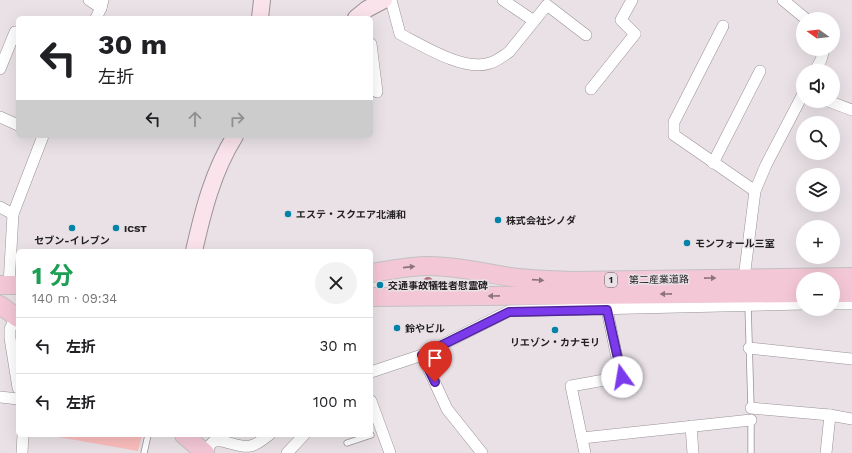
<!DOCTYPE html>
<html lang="ja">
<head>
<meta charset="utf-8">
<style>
	:root { --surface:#fff; --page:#f2f2f2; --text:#202124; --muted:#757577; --line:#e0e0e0 }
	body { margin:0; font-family:"Work Sans","Noto Sans JP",sans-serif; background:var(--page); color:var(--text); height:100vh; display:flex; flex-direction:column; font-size:15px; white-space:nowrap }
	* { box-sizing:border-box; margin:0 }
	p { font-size:13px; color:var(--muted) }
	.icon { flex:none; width:22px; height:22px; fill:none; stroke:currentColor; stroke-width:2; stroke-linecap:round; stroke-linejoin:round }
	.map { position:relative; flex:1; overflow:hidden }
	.sheet { position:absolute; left:16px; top:249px; width:357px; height:188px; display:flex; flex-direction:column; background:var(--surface); border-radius:6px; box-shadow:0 4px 16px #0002 }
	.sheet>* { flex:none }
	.banner { position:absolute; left:16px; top:16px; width:357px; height:122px; border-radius:6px; box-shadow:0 4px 16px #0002; background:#fff; color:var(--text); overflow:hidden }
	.needle { width:26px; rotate:285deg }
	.controls { position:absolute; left:796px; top:12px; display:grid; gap:8px }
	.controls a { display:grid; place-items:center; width:44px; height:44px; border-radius:50%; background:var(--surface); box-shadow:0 4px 16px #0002; font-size:20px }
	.pin { position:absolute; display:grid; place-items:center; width:34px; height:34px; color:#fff; margin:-41px -17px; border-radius:50% 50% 50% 0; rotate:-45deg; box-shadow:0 0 4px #0007 }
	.pin .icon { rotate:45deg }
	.me { position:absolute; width:44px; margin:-22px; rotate:347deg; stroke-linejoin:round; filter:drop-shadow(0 0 3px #0008) }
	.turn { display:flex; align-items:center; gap:14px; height:84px; padding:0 16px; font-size:18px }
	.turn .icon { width:52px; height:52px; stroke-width:2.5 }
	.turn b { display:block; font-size:28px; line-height:34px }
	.lanes { display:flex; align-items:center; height:38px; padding:0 16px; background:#0003; justify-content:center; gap:20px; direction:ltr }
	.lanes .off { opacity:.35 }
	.round { display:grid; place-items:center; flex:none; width:42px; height:42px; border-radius:21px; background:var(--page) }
	.overview { display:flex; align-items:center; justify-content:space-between; height:68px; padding:0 16px }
	h1 { font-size:24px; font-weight:700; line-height:30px; color:#1e9e55 }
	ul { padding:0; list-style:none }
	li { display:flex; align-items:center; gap:12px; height:56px; padding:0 16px; border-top:1px solid var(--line) }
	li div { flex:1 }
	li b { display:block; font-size:15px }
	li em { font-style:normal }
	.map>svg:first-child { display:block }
</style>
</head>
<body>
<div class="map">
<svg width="852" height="453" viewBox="0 0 852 453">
	<rect width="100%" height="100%" fill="#e9e1e6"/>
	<path fill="#fcbebd" d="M58 435H142L138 451 58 437Z"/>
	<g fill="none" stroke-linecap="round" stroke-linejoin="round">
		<g stroke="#999297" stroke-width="7">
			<g id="lane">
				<path d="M748 305 751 408"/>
				<path d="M751 419V453"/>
				<path d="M347 443 371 435"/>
				<path d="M144 453 148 435"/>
			</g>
		</g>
		<g stroke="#999297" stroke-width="12">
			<g id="street">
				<path d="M89 0 101 8"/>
				<path d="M391 0 400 34C423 46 465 72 490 63 497 61 503 56 509 52L547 5 586 35"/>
				<path d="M503 0 534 21"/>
				<path d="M783 0 806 19"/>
				<path d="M96 18 101 8 103 0"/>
				<path d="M723 26 674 122V135L755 191"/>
				<path d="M371 44 377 92"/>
				<path d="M0 69 15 32 18 33"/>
				<path d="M815 71 821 60 824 49"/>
				<path d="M591 89 635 34 621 20 632 0"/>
				<path d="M828 101 852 110"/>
				<path d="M0 117 18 125"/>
				<path d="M713 163 760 71"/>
				<path d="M0 207 13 214"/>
				<path d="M744 278 755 191 766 165 803 94"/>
				<path d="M9 285 13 214 43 136"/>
				<path d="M833 304H852"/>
				<path d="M16 317 10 329V338L18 388"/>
				<path d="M749 348 852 359"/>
				<path d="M422 355 447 409 482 453"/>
				<path d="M371 372 422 355 509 311 803 304"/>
				<path d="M0 397 18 399"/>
				<path d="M371 401 390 453"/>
				<path d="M751 408 830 415"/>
				<path d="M691 426 693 453"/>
				<path d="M582 438 751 420"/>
				<path d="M22 453 23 435"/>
				<path d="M206 453C208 450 210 444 213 442 221 437 239 449 250 446 257 445 263 439 269 435"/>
				<path d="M287 453 304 435"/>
				<path d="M585 453 571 386 621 377 607 310"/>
				<path d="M826 453 830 415 852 419"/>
			</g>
		</g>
		<g stroke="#999297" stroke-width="18">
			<g id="secondary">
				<path d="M260 18 262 0"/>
				<path d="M356 18 367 9 384 0"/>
				<path d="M194 251C203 211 213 171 235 136"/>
			</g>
		</g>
		<g stroke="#c2c1c1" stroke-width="20">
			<g id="primary">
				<path d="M371 273C390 270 410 266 429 266 459 266 488 274 518 278 536 280 555 280 573 281L852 277"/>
				<path d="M0 285H18"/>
				<path d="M833 293H852"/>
				<path d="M371 297 803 293"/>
				<path d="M0 305 18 318"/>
				<path d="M184 435 205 453"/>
			</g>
		</g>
		<use href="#lane" stroke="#fff" stroke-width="5.5"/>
		<use href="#street" stroke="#fff" stroke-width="11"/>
		<use href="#secondary" stroke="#fae3eb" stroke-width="16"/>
		<use href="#primary" stroke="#f4c7d6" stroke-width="18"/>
	</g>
	<circle fill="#b4717d" cx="428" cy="282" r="5"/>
	<defs><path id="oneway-solid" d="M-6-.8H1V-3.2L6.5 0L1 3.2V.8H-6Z"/></defs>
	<g fill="#8c747c">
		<use href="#oneway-solid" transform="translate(409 267) rotate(-6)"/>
		<use href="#oneway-solid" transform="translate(710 278) rotate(-1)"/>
		<use href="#oneway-solid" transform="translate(538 280) rotate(4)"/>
		<use href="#oneway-solid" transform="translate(666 294) rotate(179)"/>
		<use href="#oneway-solid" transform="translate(494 296) rotate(179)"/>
	</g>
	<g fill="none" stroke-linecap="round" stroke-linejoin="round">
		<g stroke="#51269a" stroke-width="10">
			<path id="route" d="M435 382 422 355 509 312 607 310 622 377"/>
		</g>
		<use href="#route" stroke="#7c3aed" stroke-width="7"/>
	</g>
	<g fill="#0283a7" stroke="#e9e1e6" stroke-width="1.5">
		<circle cx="288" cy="214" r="4"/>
		<circle cx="498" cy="220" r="4"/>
		<circle cx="72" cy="228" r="4"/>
		<circle cx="116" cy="228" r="4"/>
		<circle cx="687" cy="243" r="4"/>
		<circle cx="380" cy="285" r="4"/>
		<circle cx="397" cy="328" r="4"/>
		<circle cx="555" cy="330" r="4"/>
	</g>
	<g text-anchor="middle" stroke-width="3" stroke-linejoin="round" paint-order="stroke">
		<rect fill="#e9e1e6" stroke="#5f5b5e" stroke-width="1" x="605" y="273" width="12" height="14" rx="3"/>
		<g font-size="9" font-weight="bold" fill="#242123">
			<text x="611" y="283">1</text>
		</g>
		<g font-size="10" font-weight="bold" fill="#242123" stroke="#e9e1e6" text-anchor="start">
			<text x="296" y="218">エステ・スクエア北浦和</text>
			<text x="506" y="224">株式会社シノダ</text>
			<text x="124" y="232">ICST</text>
			<text x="72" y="244" text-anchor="middle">セブン-イレブン</text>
			<text x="695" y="247">モンフォール三室</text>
			<text x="388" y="289">交通事故犠牲者慰霊碑</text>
			<text x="405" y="332">鈴やビル</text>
			<text x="555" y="346" text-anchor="middle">リエゾン・カナモリ</text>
		</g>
		<g font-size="10" fill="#242123" stroke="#e9e1e6">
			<text transform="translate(659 279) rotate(-1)" y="4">第二産業道路</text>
		</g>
	</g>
</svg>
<div class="controls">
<a><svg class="needle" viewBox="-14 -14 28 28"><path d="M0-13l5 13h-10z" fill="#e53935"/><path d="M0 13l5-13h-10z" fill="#757577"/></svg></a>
<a><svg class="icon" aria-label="sound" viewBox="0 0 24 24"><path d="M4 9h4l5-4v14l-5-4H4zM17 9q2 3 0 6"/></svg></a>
<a><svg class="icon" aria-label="search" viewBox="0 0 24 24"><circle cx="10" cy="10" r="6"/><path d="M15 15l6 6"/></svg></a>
<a><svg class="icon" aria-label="layers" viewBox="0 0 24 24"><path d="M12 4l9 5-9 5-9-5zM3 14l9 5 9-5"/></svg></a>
<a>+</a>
<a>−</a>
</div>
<div class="pin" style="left:435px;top:382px;background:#d93025"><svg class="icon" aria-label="arrive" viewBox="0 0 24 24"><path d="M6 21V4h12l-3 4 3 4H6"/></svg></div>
<svg class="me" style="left:622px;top:377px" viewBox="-20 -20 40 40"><circle r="19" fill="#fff"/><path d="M0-13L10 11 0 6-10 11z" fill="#7c3aed"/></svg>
<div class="banner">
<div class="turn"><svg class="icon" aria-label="left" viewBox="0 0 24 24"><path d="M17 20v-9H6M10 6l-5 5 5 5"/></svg><div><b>30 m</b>左折</div></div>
<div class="lanes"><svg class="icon" aria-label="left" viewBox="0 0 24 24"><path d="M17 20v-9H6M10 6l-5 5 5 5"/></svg><svg class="icon off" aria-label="ahead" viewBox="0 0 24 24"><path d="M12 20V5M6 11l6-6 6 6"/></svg><svg class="icon off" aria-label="right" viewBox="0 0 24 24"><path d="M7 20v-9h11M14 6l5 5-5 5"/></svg></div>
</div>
<section class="sheet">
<div class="overview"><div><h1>1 分</h1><p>140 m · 09:34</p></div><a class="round"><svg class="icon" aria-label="close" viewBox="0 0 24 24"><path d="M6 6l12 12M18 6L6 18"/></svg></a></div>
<ul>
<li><svg class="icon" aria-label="left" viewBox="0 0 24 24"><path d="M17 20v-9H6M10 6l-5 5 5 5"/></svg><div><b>左折</b></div><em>30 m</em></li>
<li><svg class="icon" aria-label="left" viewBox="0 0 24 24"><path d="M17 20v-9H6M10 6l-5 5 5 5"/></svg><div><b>左折</b></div><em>100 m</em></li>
</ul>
</section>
</div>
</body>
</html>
